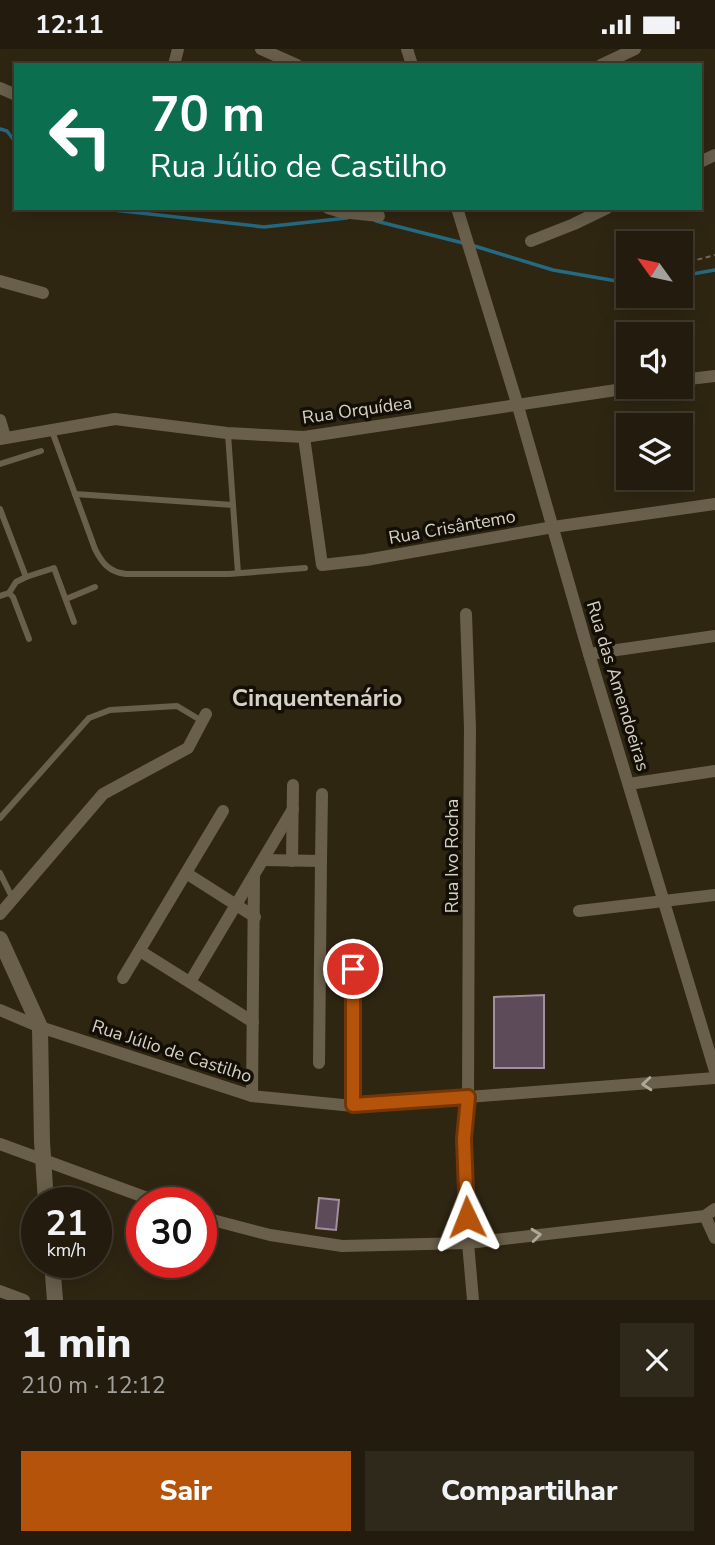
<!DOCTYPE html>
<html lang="pt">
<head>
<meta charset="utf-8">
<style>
	:root { --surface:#231c0e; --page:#2f291c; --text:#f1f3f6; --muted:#a3a19e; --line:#403a2e; --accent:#b45309 }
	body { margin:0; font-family:"Nunito Sans",sans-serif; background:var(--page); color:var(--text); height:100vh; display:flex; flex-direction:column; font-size:26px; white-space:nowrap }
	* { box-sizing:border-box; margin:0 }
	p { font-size:23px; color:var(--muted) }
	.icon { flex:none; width:38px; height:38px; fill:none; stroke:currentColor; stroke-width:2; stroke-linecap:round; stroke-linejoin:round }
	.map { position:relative; height:1251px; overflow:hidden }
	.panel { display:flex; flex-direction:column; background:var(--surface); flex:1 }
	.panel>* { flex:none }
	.banner { position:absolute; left:14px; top:14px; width:688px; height:147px; border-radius:0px; box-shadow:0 4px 18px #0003,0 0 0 2px var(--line); background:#0b6e4f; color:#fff; overflow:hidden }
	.needle { width:46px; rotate:303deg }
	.controls { position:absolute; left:616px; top:182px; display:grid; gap:14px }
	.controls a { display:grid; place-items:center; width:77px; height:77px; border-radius:0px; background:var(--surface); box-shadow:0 4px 18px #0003,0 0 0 2px var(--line); font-size:35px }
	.speed { position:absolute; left:21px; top:1138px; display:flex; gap:14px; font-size:35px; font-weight:700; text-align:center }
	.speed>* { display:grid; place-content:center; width:91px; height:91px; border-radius:50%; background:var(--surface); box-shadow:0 4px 18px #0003,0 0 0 2px var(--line); line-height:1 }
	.speed small { font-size:18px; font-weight:400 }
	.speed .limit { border:10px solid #d22; background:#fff; color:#111 }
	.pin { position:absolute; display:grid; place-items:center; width:60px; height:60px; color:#fff; margin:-30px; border:4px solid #fff; border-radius:50%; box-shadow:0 2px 7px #0007 }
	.me { position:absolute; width:77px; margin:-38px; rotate:358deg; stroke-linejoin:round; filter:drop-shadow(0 0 5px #0008) }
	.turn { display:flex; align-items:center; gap:24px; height:147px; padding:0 21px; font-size:32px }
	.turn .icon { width:91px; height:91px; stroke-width:2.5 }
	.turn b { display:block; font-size:49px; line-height:60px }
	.round { display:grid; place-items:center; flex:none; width:74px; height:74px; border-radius:0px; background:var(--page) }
	.overview { display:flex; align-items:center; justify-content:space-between; height:119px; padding:0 21px }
	h1 { font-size:42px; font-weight:800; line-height:52px }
	.cta { display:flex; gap:14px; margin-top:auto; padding:14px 21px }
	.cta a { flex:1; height:80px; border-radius:0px; background:var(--accent); color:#fff; font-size:28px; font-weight:800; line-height:80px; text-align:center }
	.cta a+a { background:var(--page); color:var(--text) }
	.status { display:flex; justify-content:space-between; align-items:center; height:49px; padding:0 35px; background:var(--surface); direction:ltr }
	.status svg { height:19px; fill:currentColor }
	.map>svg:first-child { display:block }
</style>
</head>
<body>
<div class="status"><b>12:11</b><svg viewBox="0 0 49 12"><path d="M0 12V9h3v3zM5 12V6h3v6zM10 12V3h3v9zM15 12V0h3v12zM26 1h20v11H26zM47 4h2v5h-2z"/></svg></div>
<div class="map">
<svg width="715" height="1251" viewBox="0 0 715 1251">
	<rect width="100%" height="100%" fill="#2f2612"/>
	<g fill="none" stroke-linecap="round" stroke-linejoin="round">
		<g stroke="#256a83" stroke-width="3.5">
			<path d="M0 80 7 82 16 94"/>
			<path d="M96 159 264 178 347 169"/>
			<path d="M376 172 463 194"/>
			<path d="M471 196 553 221 628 234"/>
			<path d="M681 227 715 221"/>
		</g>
	</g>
	<g fill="#5e4b5a" stroke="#a38e9e" stroke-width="2">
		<path d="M544 946V1019H494V948Z"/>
		<path d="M319 1149 339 1151 336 1181 316 1179Z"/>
	</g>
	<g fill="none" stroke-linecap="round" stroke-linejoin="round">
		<path stroke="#736c5b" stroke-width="2" stroke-dasharray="5 3.5" stroke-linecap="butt" d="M681 215 715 206"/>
		<g stroke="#695f4a" stroke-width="6">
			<path d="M52 382 95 500C102 514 109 523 126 525H229L305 519"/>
			<path d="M228 385 233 456"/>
			<path d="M0 415 41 402"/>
			<path d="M75 445 233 456 238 524"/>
			<path d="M0 460 26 528 54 519 74 573"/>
			<path d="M9 544 16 533 26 528"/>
			<path d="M0 547 9 544 13 548 29 590"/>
			<path d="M66 550 95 538"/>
			<path d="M0 769 89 669 110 661 177 657 202 672"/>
			<path d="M0 824 13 850"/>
			<path d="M353 1057V892"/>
		</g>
		<g stroke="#695f4a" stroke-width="12">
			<path d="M261 0 297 16"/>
			<path d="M407 0 412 16"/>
			<path d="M174 16 178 0"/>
			<path d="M601 16 635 0"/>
			<path d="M0 39 16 46"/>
			<path d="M700 113 715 106"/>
			<path d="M328 159 341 163 379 167"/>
			<path d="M457 159 517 354 589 605 715 1022"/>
			<path d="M531 192 574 175 607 159"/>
			<path d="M0 232 43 244"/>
			<path d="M681 331 715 327"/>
			<path d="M0 371 5 388"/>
			<path d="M304 388 322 516 366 511 553 478 715 455"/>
			<path d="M0 390 115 370 227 384 304 388 636 338"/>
			<path d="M466 565 470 679 469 803 468 1048 464 1090 468 1194 473 1251"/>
			<path d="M589 605 715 587"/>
			<path d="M629 735 715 722"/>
			<path d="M263 811 321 812 322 745"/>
			<path d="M292 812 293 736"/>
			<path d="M186 824 255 868"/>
			<path d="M579 862 715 846"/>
			<path d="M0 865 103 745 188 699 206 665"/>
			<path d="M140 902 253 973"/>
			<path d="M123 929 223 762"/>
			<path d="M190 933 293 760"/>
			<path d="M0 961 40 978 252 1047 353 1057 715 1029"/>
			<path d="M319 1014 321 812"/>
			<path d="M252 1047 254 827"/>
			<path d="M0 1095 158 1153"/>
			<path d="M705 1167 715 1189"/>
			<path d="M201 1168 270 1186 342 1197 468 1194 705 1167 715 1160"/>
			<path d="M0 1242 24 1251"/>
		</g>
		<g stroke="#695f4a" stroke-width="16">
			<path d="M0 890 40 978 42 1093 46 1153"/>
			<path d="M52 1213 55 1251"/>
		</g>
	</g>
	<defs><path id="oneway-chevron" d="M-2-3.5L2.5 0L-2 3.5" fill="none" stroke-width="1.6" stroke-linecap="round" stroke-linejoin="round" transform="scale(1.75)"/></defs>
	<g stroke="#b0a99a">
		<use href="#oneway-chevron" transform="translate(647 1035) rotate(175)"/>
		<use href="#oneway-chevron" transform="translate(536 1186) rotate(-6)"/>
	</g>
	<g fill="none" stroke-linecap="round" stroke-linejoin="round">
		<g stroke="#753606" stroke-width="18">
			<path id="route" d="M353 920V1056L468 1048 464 1090 467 1168"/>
		</g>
		<use href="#route" stroke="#b45309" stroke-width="12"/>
	</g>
	<g text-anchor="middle" stroke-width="7" stroke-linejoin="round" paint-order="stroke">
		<g font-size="18" fill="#d6d1c5" stroke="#130f07">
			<text transform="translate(357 361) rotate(-8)" y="6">Rua Orquídea</text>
			<text transform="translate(452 478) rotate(-10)" y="6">Rua Crisântemo</text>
			<text transform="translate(618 637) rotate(73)" y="6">Rua das Amendoeiras</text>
			<text transform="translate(452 807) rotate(-90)" y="6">Rua Ivo Rocha</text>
			<text transform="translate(172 1002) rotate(18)" y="6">Rua Júlio de Castilho</text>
		</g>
		<g font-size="24" font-weight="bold" fill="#d6d1c5" stroke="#130f07">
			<text x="317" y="657">Cinquentenário</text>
		</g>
	</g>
</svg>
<div class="controls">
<a><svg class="needle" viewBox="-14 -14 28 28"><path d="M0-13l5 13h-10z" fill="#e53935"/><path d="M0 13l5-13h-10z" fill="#a3a19e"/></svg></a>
<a><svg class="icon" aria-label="sound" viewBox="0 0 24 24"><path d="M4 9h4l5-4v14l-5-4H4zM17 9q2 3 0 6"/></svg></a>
<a><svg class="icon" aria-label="layers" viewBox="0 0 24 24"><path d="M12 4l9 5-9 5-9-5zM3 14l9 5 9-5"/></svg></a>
</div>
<div class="speed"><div>21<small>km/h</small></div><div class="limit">30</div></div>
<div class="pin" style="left:353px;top:920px;background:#d93025"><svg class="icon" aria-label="arrive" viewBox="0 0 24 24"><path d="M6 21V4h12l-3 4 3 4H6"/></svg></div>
<svg class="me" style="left:467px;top:1168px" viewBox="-20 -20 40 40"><path d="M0-17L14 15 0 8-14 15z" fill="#b45309" stroke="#fff" stroke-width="4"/></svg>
<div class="banner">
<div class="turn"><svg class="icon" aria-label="left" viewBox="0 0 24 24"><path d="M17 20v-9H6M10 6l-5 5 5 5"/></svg><div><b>70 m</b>Rua Júlio de Castilho</div></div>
</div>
</div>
<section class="panel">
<div class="overview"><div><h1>1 min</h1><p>210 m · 12:12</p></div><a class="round"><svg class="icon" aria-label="close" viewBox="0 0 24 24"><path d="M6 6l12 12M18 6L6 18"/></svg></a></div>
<div class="cta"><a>Sair</a><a>Compartilhar</a></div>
</section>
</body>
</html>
